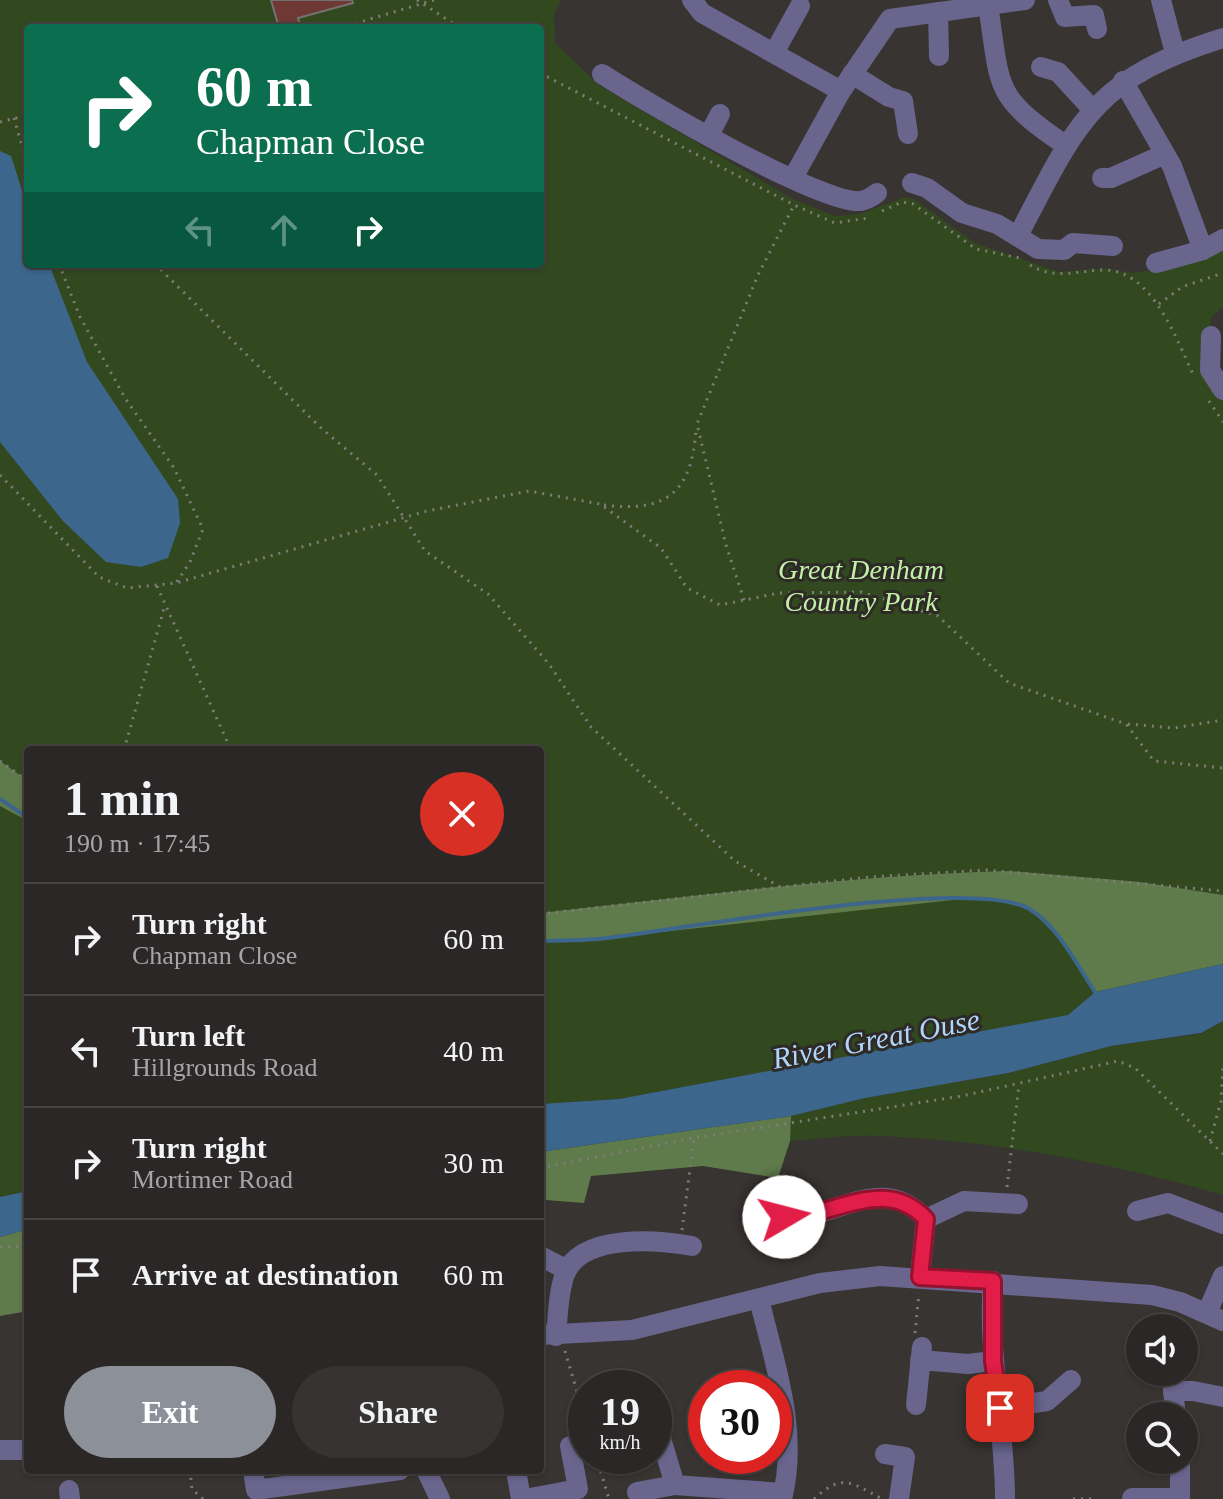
<!DOCTYPE html>
<html lang="en">
<head>
<meta charset="utf-8">
<style>
	:root { --surface:#2a2726; --page:#363332; --text:#f1f3f6; --muted:#a5a5a7; --line:#464443; --accent:#8c9099 }
	body { margin:0; font-family:"Times New Roman",serif; background:var(--page); color:var(--text); height:100vh; display:flex; flex-direction:column; font-size:30px; white-space:nowrap }
	* { box-sizing:border-box; margin:0 }
	p { font-size:26px; color:var(--muted) }
	.icon { flex:none; width:44px; height:44px; fill:none; stroke:currentColor; stroke-width:2; stroke-linecap:round; stroke-linejoin:round }
	.map { position:relative; flex:1; overflow:hidden }
	.drawer { position:absolute; left:24px; top:746px; width:520px; height:728px; display:flex; flex-direction:column; background:var(--surface); border-radius:8px; box-shadow:0 2px 6px #0004,0 0 0 2px var(--line) }
	.drawer>* { flex:none }
	.banner { position:absolute; left:24px; top:24px; width:520px; height:244px; border-radius:8px; box-shadow:0 2px 6px #0004,0 0 0 2px var(--line); background:#0b6e4f; color:#fff; overflow:hidden }
	.fabs { position:absolute; left:1126px; top:1314px; display:grid; gap:16px }
	.fabs a { display:grid; place-items:center; width:72px; height:72px; border-radius:50%; background:var(--surface); box-shadow:0 2px 6px #0004,0 0 0 2px var(--line); font-size:40px }
	.speed { position:absolute; left:568px; top:1370px; display:flex; gap:16px; font-size:40px; font-weight:700; text-align:center }
	.speed>* { display:grid; place-content:center; width:104px; height:104px; border-radius:50%; background:var(--surface); box-shadow:0 2px 6px #0004,0 0 0 2px var(--line); line-height:1 }
	.speed small { font-size:20px; font-weight:400 }
	.speed .limit { border:12px solid #d22; background:#fff; color:#111 }
	.pin { position:absolute; display:grid; place-items:center; width:68px; height:68px; color:#fff; margin:-34px; border-radius:16px; box-shadow:0 4px 12px #0006 }
	.me { position:absolute; width:88px; margin:-44px; rotate:82deg; stroke-linejoin:round; filter:drop-shadow(0 0 6px #0008) }
	.turn { display:flex; align-items:center; gap:28px; height:168px; padding:0 40px; font-size:36px }
	.turn .icon { width:104px; height:104px; stroke-width:2.5 }
	.turn b { display:block; font-size:56px; line-height:68px }
	.lanes { display:flex; align-items:center; height:76px; padding:0 40px; background:#0003; justify-content:center; gap:40px; direction:ltr }
	.lanes .off { opacity:.35 }
	.round { display:grid; place-items:center; flex:none; width:84px; height:84px; border-radius:42px; background:var(--page) }
	.head { display:flex; align-items:center; justify-content:space-between; height:136px; padding:0 40px }
	h1 { font-size:48px; font-weight:800; line-height:60px }
	.action { display:flex; gap:16px; margin-top:auto; padding:16px 40px }
	.action a { flex:1; height:92px; border-radius:48px; background:var(--accent); color:#fff; font-size:32px; font-weight:800; line-height:92px; text-align:center }
	.action a+a { background:var(--page); color:var(--text) }
	ul { padding:0; list-style:none }
	li { display:flex; align-items:center; gap:24px; height:112px; padding:0 40px; border-top:2px solid var(--line) }
	li div { flex:1 }
	li b { display:block; font-size:30px }
	li em { font-style:normal }
	.map>svg:first-child { display:block }
</style>
</head>
<body>
<div class="map">
<svg width="1223" height="1499" viewBox="0 0 1223 1499">
	<rect width="100%" height="100%" fill="#383432"/>
	<g fill="#32491f" fill-rule="evenodd">
		<path d="M0 0H561L554 14 555 43 600 86 793 199 835 216 860 214 905 197 914 199 975 243 1060 272 1106 268 1131 273 1178 267 1223 249V307L1212 316 1206 350 1223 395V964L1095 992 1068 1015 619 1099 540 1104V750H28V1191L0 1197ZM28 28H540V264H28Z"/>
		<path d="M1223 1021V1195C1119 1164 990 1140 881 1136 851 1134 820 1139 790 1141L778 1178 703 1166 591 1176 584 1203 546 1200 540 1215V1152L791 1116 865 1098 1008 1073 1111 1046 1200 1034Z"/>
	</g>
	<g fill="#5f7a4b">
		<path d="M0 761 28 781V821L0 806Z"/>
		<path d="M1009 871 1140 882 1223 895V964L1095 992 1064 944 1031 909 980 897 598 939 540 941V913C696 896 852 875 1009 871Z"/>
		<path d="M791 1116 790 1141 778 1178 703 1166 591 1176 584 1203 546 1200 540 1215V1152Z"/>
		<path d="M28 1229V1311L0 1316V1237Z"/>
	</g>
	<g fill="#3d668c">
		<path d="M0 151 11 156 28 209V264H49L87 362 178 499 180 523 168 558 141 567 106 562 63 521 0 442Z"/>
		<path d="M1223 964V1021L1201 1033 1111 1046 1008 1073 865 1098 791 1116 540 1152V1104L619 1099 1068 1015 1095 992Z"/>
		<path d="M28 1191V1229L0 1237V1197Z"/>
	</g>
	<g fill="none" stroke-linecap="round" stroke-linejoin="round">
		<g stroke="#3d668c" stroke-width="4">
			<path d="M0 799 28 818"/>
			<path d="M540 941C562 940 585 941 607 938 684 929 977 874 1031 910 1059 928 1077 965 1095 992"/>
		</g>
	</g>
	<path fill="#6e3835" stroke="#757170" stroke-width="2" d="M271 0H352L353 3 298 18 300 25 279 28Z"/>
	<g fill="none" stroke-linecap="round" stroke-linejoin="round">
		<g stroke="#7f7c7a" stroke-width="3" stroke-dasharray="2 6" stroke-linecap="butt">
			<path d="M417 0 460 28"/>
			<path d="M340 28 434 0"/>
			<path d="M540 73 794 205 835 223 868 218"/>
			<path d="M14 118 28 167"/>
			<path d="M0 122 28 115"/>
			<path d="M882 211 902 202 913 204 976 249 1020 258"/>
			<path d="M59 264 80 317 125 398 174 468 203 529 190 562 176 583"/>
			<path d="M155 264 322 429 377 475 425 551 488 594 549 664 591 727 735 861 780 887"/>
			<path d="M1030 265C1054 280 1076 271 1103 270 1152 269 1176 339 1193 374"/>
			<path d="M1159 304 1182 287 1223 273"/>
			<path d="M1209 401 1223 422"/>
			<path d="M0 475 99 577 127 588 176 583 427 511 529 491 600 504 661 548 687 588 720 605 779 593 861 592 938 616 1009 683 1126 724 1154 761 1223 768"/>
			<path d="M604 505C667 513 692 492 696 429"/>
			<path d="M157 586 231 750"/>
			<path d="M744 600 726 545 697 424 758 275 794 205"/>
			<path d="M1128 724 1174 728 1223 720"/>
			<path d="M124 750 165 605"/>
			<path d="M0 761 28 781"/>
			<path d="M540 914 870 877 986 870 1223 891"/>
			<path d="M1210 1141 1221 1101 1223 1064"/>
			<path d="M540 1168 694 1138 962 1096 1118 1061 1135 1068 1223 1154"/>
			<path d="M1007 1187 1019 1084"/>
			<path d="M682 1230 694 1138"/>
			<path d="M0 1247 28 1246"/>
			<path d="M915 1333 919 1293"/>
			<path d="M565 1351 586 1422"/>
			<path d="M596 1456 609 1499"/>
			<path d="M190 1470 192 1489 203 1499"/>
			<path d="M814 1499C842 1473 851 1482 882 1499"/>
			<path d="M1073 1499H1097"/>
		</g>
		<g stroke="#69658d" stroke-width="20">
			<path d="M692 0 702 13 841 91"/>
			<path d="M1058 0 1065 17 1094 15 1097 29"/>
			<path d="M1161 0 1175 53"/>
			<path d="M988 5C1001 89 992 95 1065 145"/>
			<path d="M938 12 939 56"/>
			<path d="M774 53 800 6"/>
			<path d="M1041 67 1058 72 1092 109"/>
			<path d="M602 74C642 100 821 205 861 201 866 200 873 196 877 193"/>
			<path d="M852 74 889 97 903 101 908 134"/>
			<path d="M1123 81 1172 166 1203 250"/>
			<path d="M709 135 720 114"/>
			<path d="M793 178 841 91 890 19 1025 0"/>
			<path d="M1102 178H1111L1165 154"/>
			<path d="M912 183 927 188 962 213 997 224 1038 249 1064 250 1073 243 1113 246"/>
			<path d="M1018 236C1077 122 1094 78 1223 38"/>
			<path d="M1156 263 1203 250 1223 239"/>
			<path d="M1211 336 1210 370 1223 390"/>
			<path d="M1137 1211 1168 1203 1223 1224"/>
			<path d="M772 1216C785 1217 797 1218 810 1215 853 1206 888 1179 926 1219L920 1277"/>
			<path d="M926 1219 964 1201 1018 1204"/>
			<path d="M540 1256 567 1270"/>
			<path d="M993 1281C987 1354 1005 1426 1005 1499"/>
			<path d="M759 1299C775 1365 799 1431 782 1499"/>
			<path d="M1207 1313 1223 1276"/>
			<path d="M540 1335 632 1330 820 1283 880 1276 1152 1295 1180 1302 1223 1321"/>
			<path d="M556 1336C558 1316 558 1293 565 1274 582 1233 658 1240 692 1246"/>
			<path d="M920 1360 968 1364 993 1361"/>
			<path d="M1171 1374 1176 1416"/>
			<path d="M1173 1391H1193L1223 1397"/>
			<path d="M916 1405 922 1347"/>
			<path d="M1000 1408 1047 1401 1071 1380"/>
			<path d="M654 1415 675 1485 783 1493"/>
			<path d="M0 1450H28"/>
			<path d="M885 1454 905 1457 899 1499"/>
			<path d="M1180 1460V1499"/>
			<path d="M253 1470 256 1490 400 1470"/>
			<path d="M426 1470 440 1499"/>
			<path d="M516 1470 521 1499"/>
			<path d="M69 1490 70 1499"/>
			<path d="M637 1492 675 1485"/>
			<path d="M1132 1498H1180"/>
			<path d="M525 1499 578 1489 570 1446"/>
		</g>
	</g>
	<g fill="none" stroke-linecap="round" stroke-linejoin="round">
		<g stroke="#92132f" stroke-width="20">
			<path id="route" d="M784 1217C834 1218 884 1174 926 1219L920 1277 993 1281V1361L1000 1408"/>
		</g>
		<use href="#route" stroke="#e11d48" stroke-width="14"/>
	</g>
	<g text-anchor="middle" stroke-width="6" stroke-linejoin="round" paint-order="stroke">
		<g font-size="28" font-style="italic" fill="#c4f0a5" stroke="#2d2a28">
			<text x="861" y="579">Great Denham<tspan x="861" dy="32">Country Park</tspan></text>
		</g>
		<g font-size="30" font-style="italic" fill="#b0d5f9" stroke="#2d2a28">
			<text transform="translate(876 1039) rotate(-11)" y="10">River Great Ouse</text>
		</g>
	</g>
</svg>
<div class="fabs">
<a><svg class="icon" aria-label="sound" viewBox="0 0 24 24"><path d="M4 9h4l5-4v14l-5-4H4zM17 9q2 3 0 6"/></svg></a>
<a><svg class="icon" aria-label="search" viewBox="0 0 24 24"><circle cx="10" cy="10" r="6"/><path d="M15 15l6 6"/></svg></a>
</div>
<div class="speed"><div>19<small>km/h</small></div><div class="limit">30</div></div>
<div class="pin" style="left:1000px;top:1408px;background:#d93025"><svg class="icon" aria-label="arrive" viewBox="0 0 24 24"><path d="M6 21V4h12l-3 4 3 4H6"/></svg></div>
<svg class="me" style="left:784px;top:1217px" viewBox="-20 -20 40 40"><circle r="19" fill="#fff"/><path d="M0-13L10 11 0 6-10 11z" fill="#e11d48"/></svg>
<div class="banner">
<div class="turn"><svg class="icon" aria-label="right" viewBox="0 0 24 24"><path d="M7 20v-9h11M14 6l5 5-5 5"/></svg><div><b>60 m</b>Chapman Close</div></div>
<div class="lanes"><svg class="icon off" aria-label="left" viewBox="0 0 24 24"><path d="M17 20v-9H6M10 6l-5 5 5 5"/></svg><svg class="icon off" aria-label="ahead" viewBox="0 0 24 24"><path d="M12 20V5M6 11l6-6 6 6"/></svg><svg class="icon" aria-label="right" viewBox="0 0 24 24"><path d="M7 20v-9h11M14 6l5 5-5 5"/></svg></div>
</div>
<section class="drawer">
<div class="head"><div><h1>1 min</h1><p>190 m · 17:45</p></div><a class="round" style="background:#d93025;color:#fff"><svg class="icon" aria-label="close" viewBox="0 0 24 24"><path d="M6 6l12 12M18 6L6 18"/></svg></a></div>
<ul>
<li><svg class="icon" aria-label="right" viewBox="0 0 24 24"><path d="M7 20v-9h11M14 6l5 5-5 5"/></svg><div><b>Turn right</b><p>Chapman Close</p></div><em>60 m</em></li>
<li><svg class="icon" aria-label="left" viewBox="0 0 24 24"><path d="M17 20v-9H6M10 6l-5 5 5 5"/></svg><div><b>Turn left</b><p>Hillgrounds Road</p></div><em>40 m</em></li>
<li><svg class="icon" aria-label="right" viewBox="0 0 24 24"><path d="M7 20v-9h11M14 6l5 5-5 5"/></svg><div><b>Turn right</b><p>Mortimer Road</p></div><em>30 m</em></li>
<li><svg class="icon" aria-label="arrive" viewBox="0 0 24 24"><path d="M6 21V4h12l-3 4 3 4H6"/></svg><div><b>Arrive at destination</b></div><em>60 m</em></li>
</ul>
<div class="action"><a>Exit</a><a>Share</a></div>
</section>
</div>
</body>
</html>
